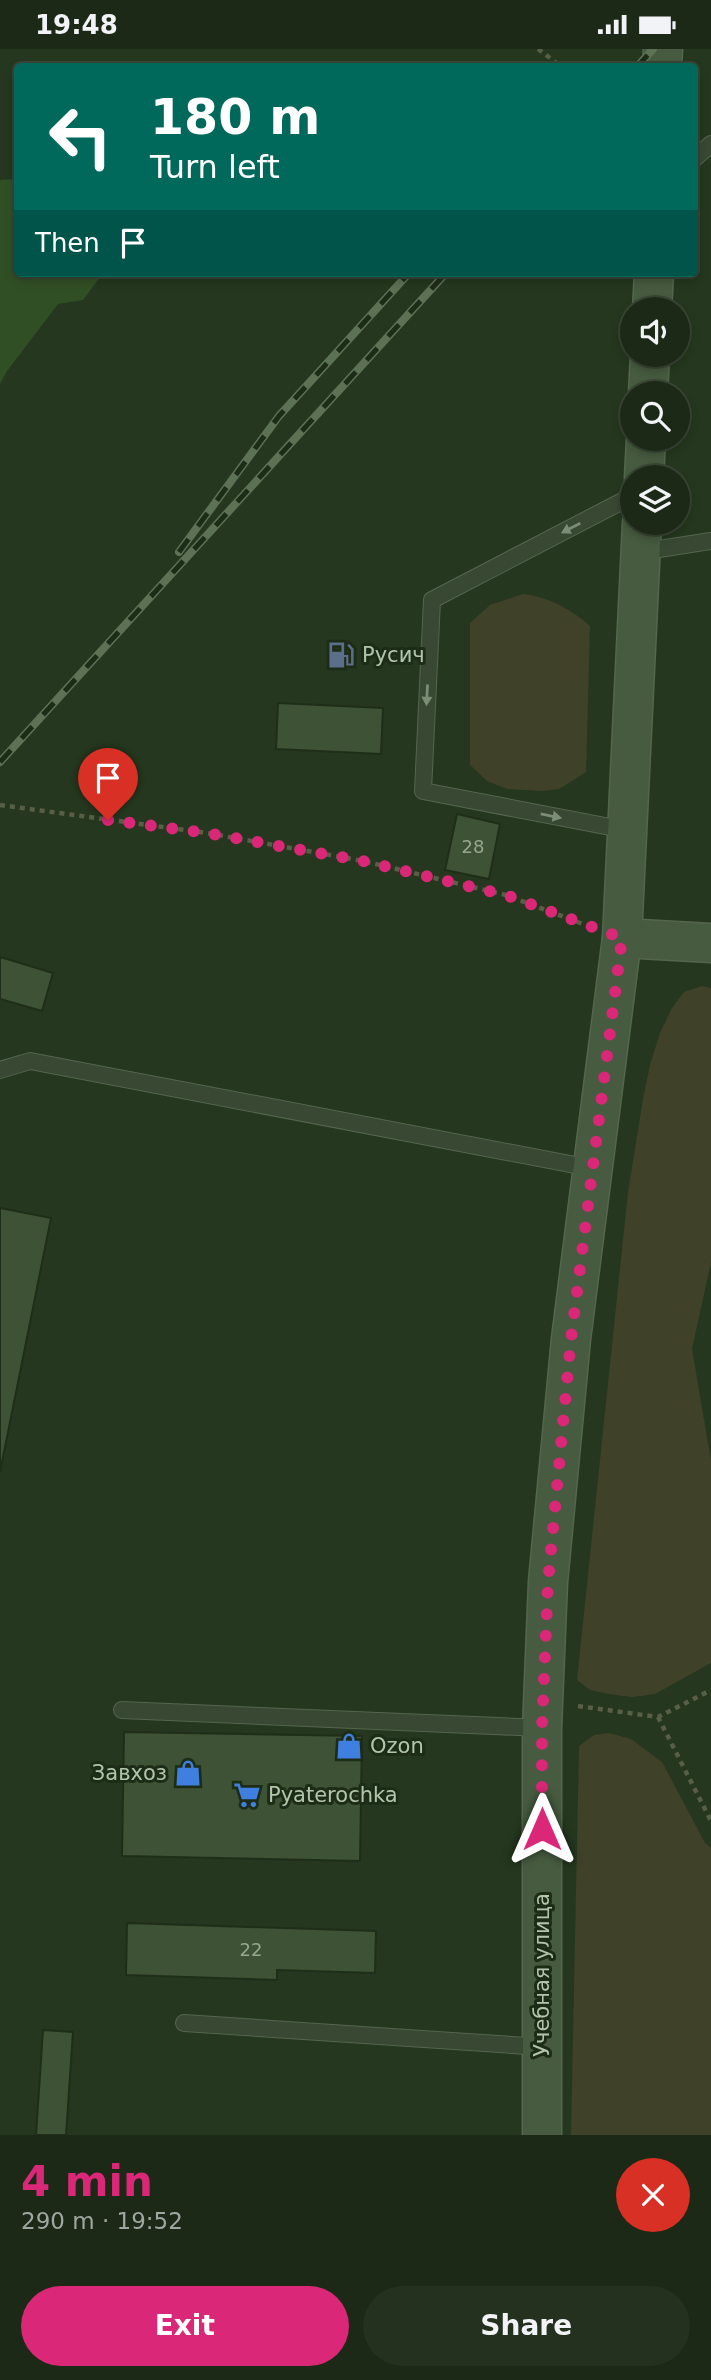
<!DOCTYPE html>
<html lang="en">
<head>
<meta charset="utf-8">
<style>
	:root { --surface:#1c2916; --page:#25311f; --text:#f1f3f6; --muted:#a0a6a1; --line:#3a4535; --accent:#db2777 }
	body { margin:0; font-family:"DejaVu Sans",sans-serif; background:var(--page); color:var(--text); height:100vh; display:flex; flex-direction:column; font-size:26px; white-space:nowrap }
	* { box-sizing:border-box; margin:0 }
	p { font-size:23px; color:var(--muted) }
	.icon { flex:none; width:38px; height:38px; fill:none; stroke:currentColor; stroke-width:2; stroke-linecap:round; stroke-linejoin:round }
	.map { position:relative; height:2086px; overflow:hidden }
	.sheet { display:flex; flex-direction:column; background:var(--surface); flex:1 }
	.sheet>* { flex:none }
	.guide { position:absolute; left:14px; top:14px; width:684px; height:214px; border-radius:7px; box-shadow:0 4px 10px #0003,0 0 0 2px var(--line); background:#00695c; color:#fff; overflow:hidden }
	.tools { position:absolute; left:620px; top:248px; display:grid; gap:14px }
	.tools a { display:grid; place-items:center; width:70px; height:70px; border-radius:50%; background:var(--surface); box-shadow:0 4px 10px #0003,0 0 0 2px var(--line); font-size:35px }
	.pin { position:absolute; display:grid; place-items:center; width:60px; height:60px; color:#fff; margin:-72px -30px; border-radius:50% 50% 50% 0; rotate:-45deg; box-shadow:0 0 7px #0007 }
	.pin .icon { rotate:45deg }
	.me { position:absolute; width:77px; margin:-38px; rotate:0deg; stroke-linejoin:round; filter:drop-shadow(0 0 5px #0008) }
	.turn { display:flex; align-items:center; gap:24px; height:147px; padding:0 21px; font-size:32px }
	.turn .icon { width:91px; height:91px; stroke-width:2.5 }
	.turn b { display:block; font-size:49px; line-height:60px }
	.then { display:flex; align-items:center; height:66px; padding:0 21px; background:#0003; gap:14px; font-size:26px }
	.round { display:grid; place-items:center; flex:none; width:74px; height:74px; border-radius:37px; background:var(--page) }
	.summary { display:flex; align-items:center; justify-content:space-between; height:119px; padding:0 21px }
	h1 { font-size:42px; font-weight:700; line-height:52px; color:var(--accent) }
	.action { display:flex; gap:14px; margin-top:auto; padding:14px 21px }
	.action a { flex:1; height:80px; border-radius:42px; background:var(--accent); color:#fff; font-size:28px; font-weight:700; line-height:80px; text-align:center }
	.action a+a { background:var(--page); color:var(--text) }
	.status { display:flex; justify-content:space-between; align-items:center; height:49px; padding:0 35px; background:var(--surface); direction:ltr }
	.status svg { height:19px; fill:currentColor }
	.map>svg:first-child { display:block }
</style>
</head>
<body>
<div class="status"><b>19:48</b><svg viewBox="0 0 49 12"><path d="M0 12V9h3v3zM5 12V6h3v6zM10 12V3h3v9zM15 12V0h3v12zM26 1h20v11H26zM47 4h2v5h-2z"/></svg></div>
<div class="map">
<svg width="711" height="2086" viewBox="0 0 711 2086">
	<rect width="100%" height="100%" fill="#25371e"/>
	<g fill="#404129">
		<path d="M523 545C549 548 571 560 590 577L586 723 559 740 542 742 507 740 487 732 470 716V574L490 556Z"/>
		<path d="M702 937 711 939V1213L692 1300 711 1412V1614L655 1645 632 1648 609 1645 590 1641 577 1631 628 1143 643 1050 650 1016 660 984 672 959 684 943Z"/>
		<path d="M609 1684 631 1690 662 1713 705 1794 711 1799V2086H571L579 1697 594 1686Z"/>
	</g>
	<path fill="#314f25" d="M17 130 18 224H103L83 251 58 255 7 322 0 335V131Z"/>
	<g fill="#3e5335" stroke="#1f2e19" stroke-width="2">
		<path d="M278 654 383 659 381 705 276 700Z"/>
		<path d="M457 765 500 775 489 830 445 821Z"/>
		<path d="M0 908 53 924 42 962 0 950Z"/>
		<path d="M0 1159 51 1169 0 1423Z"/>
		<path d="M124 1683 362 1687 360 1812 122 1807Z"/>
		<path d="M127 1874 376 1882 375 1924 277 1921V1931L126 1926Z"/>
		<path d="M43 1981 73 1983 66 2086H36Z"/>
	</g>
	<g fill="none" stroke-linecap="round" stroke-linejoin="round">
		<g stroke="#55664f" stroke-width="18">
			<g id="lane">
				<path d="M695 109 711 95"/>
				<path d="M640 503 711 492"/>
				<path d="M626 781 423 742 432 551 632 447"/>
				<path d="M0 1021 30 1012 591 1119"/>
				<path d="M122 1661 542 1679"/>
				<path d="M184 1974 542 1998"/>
			</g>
		</g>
		<g stroke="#55664f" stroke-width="41">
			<g id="secondary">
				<path d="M662 18 663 0"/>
				<path d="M652 261 654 224"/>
				<path d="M648 345 650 306"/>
				<path d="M644 429 646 390"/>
				<path d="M622 889 711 894"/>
				<path d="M542 2086V1679L548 1533 571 1290 622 889 642 474"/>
			</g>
		</g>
		<g stroke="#575f46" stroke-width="4.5" stroke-dasharray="5 5" stroke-linecap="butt">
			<path d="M538 0 562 18"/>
			<path d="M0 756 207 784 363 812 506 846 588 877"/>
			<path d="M578 1657 658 1668 711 1641"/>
			<path d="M658 1668 711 1772"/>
		</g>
		<use href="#lane" stroke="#384832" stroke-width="16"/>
		<use href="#secondary" stroke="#465b3f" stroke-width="38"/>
		<g stroke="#5d7155" stroke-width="8">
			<g id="rail">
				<path d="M637 18 653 0"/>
				<path d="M179 503 279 367 409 224"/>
				<path d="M0 713 446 224"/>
			</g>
		</g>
		<use href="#rail" stroke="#1d2c17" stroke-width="5" stroke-dasharray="16" stroke-linecap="butt"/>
	</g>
	<defs><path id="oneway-solid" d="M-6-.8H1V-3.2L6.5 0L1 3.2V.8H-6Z" transform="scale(1.75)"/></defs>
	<g fill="#7b8d75">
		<use href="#oneway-solid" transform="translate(571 479) rotate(153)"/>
		<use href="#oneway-solid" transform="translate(427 646) rotate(93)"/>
		<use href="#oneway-solid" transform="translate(551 767) rotate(11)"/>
	</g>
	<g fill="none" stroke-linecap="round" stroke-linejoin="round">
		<path stroke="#db2777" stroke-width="12" stroke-dasharray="0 21.6" d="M108 771 207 784 363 812 506 846 622 889 571 1290 548 1533 542 1679V1780"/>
	</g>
	<defs>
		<g id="fuel-bare" transform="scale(2.1)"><path d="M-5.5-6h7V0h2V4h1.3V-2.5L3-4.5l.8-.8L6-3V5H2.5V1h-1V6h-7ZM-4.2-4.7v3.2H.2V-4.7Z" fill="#5c6f8a" stroke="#1d2c17" stroke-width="2.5" paint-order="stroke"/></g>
		<g id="shop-bare" transform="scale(2.1)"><path d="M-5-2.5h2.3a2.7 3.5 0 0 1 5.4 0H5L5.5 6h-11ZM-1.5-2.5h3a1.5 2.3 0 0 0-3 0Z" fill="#3f7fe0" stroke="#1d2c17" stroke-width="2.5" paint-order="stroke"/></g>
		<g id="supermarket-bare" transform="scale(2.1)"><path d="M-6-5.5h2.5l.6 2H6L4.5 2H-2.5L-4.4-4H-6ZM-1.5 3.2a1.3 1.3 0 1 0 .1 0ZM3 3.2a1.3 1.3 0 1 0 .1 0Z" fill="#3f7fe0" stroke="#1d2c17" stroke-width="2.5" paint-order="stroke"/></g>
	</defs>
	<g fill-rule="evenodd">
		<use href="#fuel-bare" x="341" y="606"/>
		<use href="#shop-bare" x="349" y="1697"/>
		<use href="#shop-bare" x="188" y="1724"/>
		<use href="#supermarket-bare" x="247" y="1746"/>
	</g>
	<g text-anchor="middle" stroke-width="6" stroke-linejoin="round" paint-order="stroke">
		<g font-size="18" fill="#95a88e">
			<text x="473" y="804">28</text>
			<text x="251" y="1907">22</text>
		</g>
		<g font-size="21" fill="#b2c5ab" stroke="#1d2c17" text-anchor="start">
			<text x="362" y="613">Русич</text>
			<text x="370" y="1704">Ozon</text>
			<text x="167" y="1731" text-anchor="end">Завхоз</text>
			<text x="268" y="1753">Pyaterochka</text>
		</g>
		<g font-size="21" fill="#b2c5ab" stroke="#1d2c17">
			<text transform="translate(542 1926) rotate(-90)" y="7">Учебная улица</text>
		</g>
	</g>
</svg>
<div class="tools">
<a><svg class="icon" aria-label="sound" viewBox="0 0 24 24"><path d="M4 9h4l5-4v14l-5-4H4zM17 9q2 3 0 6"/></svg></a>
<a><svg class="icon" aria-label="search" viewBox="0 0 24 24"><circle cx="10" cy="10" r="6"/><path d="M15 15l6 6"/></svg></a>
<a><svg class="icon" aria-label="layers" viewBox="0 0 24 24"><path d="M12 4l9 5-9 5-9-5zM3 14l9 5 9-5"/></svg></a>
</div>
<div class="pin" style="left:108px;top:771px;background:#d93025"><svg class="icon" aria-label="arrive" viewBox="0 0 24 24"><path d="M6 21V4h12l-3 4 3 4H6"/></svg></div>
<svg class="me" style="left:542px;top:1780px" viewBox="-20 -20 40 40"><path d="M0-17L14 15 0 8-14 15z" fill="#db2777" stroke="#fff" stroke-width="4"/></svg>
<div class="guide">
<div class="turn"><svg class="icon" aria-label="left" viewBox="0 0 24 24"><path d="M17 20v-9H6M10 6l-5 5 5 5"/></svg><div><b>180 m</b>Turn left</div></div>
<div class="then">Then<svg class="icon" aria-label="arrive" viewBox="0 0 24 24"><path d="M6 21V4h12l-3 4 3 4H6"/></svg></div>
</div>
</div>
<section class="sheet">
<div class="summary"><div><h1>4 min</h1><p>290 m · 19:52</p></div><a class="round" style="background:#d93025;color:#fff"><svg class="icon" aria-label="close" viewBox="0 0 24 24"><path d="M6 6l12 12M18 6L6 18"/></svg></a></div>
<div class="action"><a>Exit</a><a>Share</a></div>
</section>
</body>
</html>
